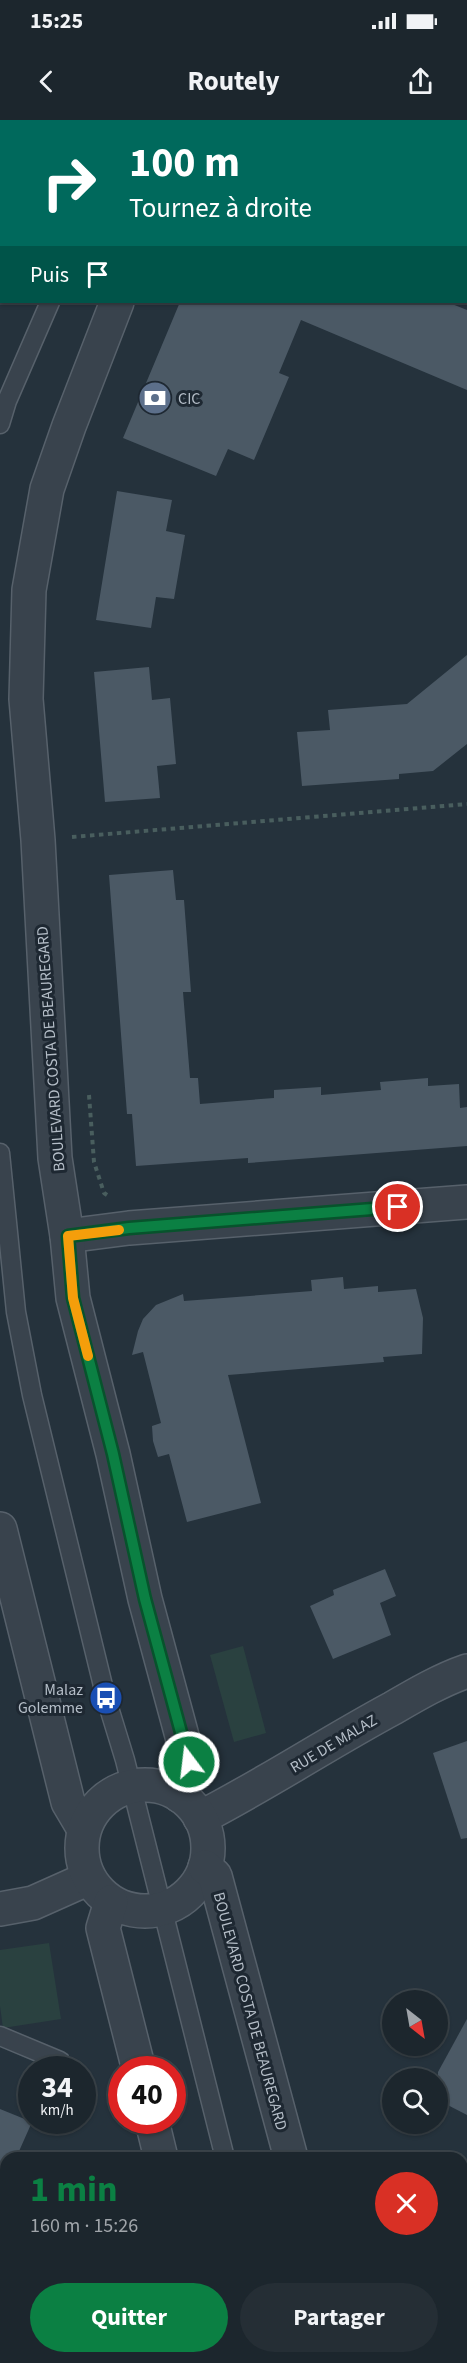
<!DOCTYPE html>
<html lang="fr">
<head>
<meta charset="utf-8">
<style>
	:root { --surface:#1c262d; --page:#252e35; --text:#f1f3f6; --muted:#a0a5aa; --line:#3a4349; --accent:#0b8043 }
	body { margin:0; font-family:"Source Sans 3",sans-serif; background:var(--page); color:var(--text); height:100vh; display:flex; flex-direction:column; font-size:22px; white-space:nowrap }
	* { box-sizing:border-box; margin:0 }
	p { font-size:20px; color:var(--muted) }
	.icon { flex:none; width:33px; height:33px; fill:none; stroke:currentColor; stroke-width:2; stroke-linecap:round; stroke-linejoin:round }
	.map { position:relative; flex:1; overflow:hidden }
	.details { position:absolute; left:0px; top:2032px; width:468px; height:212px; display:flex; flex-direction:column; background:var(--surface); border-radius:18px 18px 0 0; box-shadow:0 2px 4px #0004,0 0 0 2px var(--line) }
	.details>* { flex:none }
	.hud { position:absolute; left:0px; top:0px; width:468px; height:183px; box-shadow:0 2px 4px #0004,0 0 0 2px var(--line); background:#00695c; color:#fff; overflow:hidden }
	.needle { width:39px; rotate:149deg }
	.fabs { position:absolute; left:382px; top:1870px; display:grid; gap:12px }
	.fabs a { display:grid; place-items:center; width:66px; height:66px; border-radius:50%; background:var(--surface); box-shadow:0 2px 4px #0004,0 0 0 2px var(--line); font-size:30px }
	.speed { position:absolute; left:18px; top:1936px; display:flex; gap:12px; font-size:30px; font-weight:700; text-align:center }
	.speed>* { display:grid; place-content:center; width:78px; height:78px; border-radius:50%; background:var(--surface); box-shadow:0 2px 4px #0004,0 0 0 2px var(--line); line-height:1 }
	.speed small { font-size:15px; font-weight:400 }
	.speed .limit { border:9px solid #d22; background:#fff; color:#111 }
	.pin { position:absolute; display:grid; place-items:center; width:51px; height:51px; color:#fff; margin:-26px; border:3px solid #fff; border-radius:50%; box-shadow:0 2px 6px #0007 }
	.me { position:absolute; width:66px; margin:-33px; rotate:345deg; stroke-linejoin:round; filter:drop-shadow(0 0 4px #0008) }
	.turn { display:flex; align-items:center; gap:21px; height:126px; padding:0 30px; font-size:27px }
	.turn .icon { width:78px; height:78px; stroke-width:2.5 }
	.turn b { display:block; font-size:42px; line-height:51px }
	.then { display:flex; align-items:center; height:57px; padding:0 30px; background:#0003; gap:12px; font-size:22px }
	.round { display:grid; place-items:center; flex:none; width:63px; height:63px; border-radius:32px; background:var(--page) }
	.summary { display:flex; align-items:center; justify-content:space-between; height:102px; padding:0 30px }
	h1 { font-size:36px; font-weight:700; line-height:45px; color:var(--accent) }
	.action { display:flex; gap:12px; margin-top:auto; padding:12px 30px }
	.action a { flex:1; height:69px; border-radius:36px; background:var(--accent); color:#fff; font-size:24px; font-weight:700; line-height:69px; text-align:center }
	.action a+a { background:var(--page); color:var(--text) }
	.status { display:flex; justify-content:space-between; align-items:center; height:42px; padding:0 30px; background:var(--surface); direction:ltr }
	.status svg { height:16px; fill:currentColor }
	header { display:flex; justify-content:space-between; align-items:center; height:78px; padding:0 30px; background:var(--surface); font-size:27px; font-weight:700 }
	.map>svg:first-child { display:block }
</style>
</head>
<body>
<div class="status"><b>15:25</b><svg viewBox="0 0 49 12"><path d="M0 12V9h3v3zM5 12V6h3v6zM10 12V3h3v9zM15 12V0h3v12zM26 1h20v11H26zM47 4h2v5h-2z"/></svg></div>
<header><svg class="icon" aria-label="back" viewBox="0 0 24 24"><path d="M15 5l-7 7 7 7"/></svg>Routely<svg class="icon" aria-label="share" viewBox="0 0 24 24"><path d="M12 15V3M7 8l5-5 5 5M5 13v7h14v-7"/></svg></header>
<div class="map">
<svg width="467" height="2243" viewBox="0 0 467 2243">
	<rect width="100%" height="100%" fill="#25323c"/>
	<g fill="#2a4140">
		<path d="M243 1526 266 1613 234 1622 210 1535Z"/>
		<path d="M49 1823 61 1899 3 1908 0 1886V1830Z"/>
	</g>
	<g fill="#4b5965">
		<path d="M180 182H447L467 190V270L301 200 279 253 289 257 254 340 228 329 216 356 123 318Z"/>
		<path d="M117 371 172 380 166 411 185 415 174 479 156 477 151 508 96 500Z"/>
		<path d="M467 535V624L433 651 399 654V659L302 666 297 612 330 610 328 590 407 584Z"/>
		<path d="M149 547 152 580 170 578 176 644 157 646 160 678 105 682 94 552Z"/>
		<path d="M173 750 176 780H184L191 872H183L190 958H198L200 984 274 978V970L321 967V975L381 970 380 962 428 958V966L459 964 460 988 467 987V1026L248 1043V1038L136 1046 132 994H127L109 755Z"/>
		<path d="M343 1157 344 1169 378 1166V1172L416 1169 423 1198 422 1234 383 1237 384 1242 228 1255 261 1383 187 1402 169 1334 158 1337 153 1321 152 1306 161 1303 143 1232 132 1235 138 1211 143 1199 156 1185 183 1174 184 1181 312 1171 311 1160Z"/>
		<path d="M385 1449 396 1476 380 1483 391 1515 333 1539 310 1486 334 1475 333 1470Z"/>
		<path d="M467 1621V1718L461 1719 433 1633Z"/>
		<path d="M467 1899V1995L438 1980V1952Z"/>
		<path d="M0 1989 32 2002 16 2038H6V2061L0 2074Z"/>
	</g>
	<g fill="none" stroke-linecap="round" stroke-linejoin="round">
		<g stroke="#57616b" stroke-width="21">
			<g id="service">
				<path d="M128 2 129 0"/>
				<path d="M0 304 7 281 50 182"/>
				<path d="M0 1033 16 1192 32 1275 106 1578 125 1640 225 2038"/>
				<path d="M0 1916 60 1941"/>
				<path d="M276 2238 278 2243"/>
			</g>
		</g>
		<g stroke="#57616b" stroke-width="36">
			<g id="minor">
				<path d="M466 117H467"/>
				<path d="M67 1116 129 1108 467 1082"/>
				<path d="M200 1698C266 1664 328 1623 393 1588 417 1574 441 1560 467 1551"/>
				<path d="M0 1789 33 1783 89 1758"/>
				<path d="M462 2099 467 2101"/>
			</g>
		</g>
		<g stroke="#57616b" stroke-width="36">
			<g id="tertiary">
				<path d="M62 2 63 0"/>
				<path d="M196 2V0"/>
				<path d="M0 145 2 141"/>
				<path d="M117 182 69 306 47 369 29 470 26 579 38 720 55 1038 67 1116 73 1178 113 1334 145 1479 189 1642 180 1676"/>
				<path d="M0 1409 68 1682 84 1709"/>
				<circle cx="145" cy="1728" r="63"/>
				<path d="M205 1747 215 1756 291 2038"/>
				<path d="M111 1782 103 1808 139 1950"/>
				<path d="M152 2001 161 2038"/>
				<path d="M210 2238 211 2243"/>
				<path d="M338 2238 339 2243"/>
			</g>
		</g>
		<g stroke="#495e5e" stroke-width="4" stroke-dasharray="4.5 4.5" stroke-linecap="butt">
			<path d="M72 717 467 684"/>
			<path d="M89 975 94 1042 104 1073 107 1075"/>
			<path d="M112 1972 118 1994"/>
		</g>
		<use href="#service" stroke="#39434d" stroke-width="18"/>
		<use href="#minor" stroke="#39434d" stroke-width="33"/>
		<use href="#tertiary" stroke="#39434d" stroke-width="33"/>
	</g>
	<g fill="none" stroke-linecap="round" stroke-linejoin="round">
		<g stroke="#07532c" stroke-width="15">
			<path id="route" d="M189 1642 145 1479 113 1334 73 1178 68 1116 129 1108 398 1087"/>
		</g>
		<use href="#route" stroke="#0b8043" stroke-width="10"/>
		<path stroke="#f59e0b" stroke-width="10" d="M88 1236 73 1178 68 1116 119 1110"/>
	</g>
	<defs>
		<g id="bank-disc" transform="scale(1.725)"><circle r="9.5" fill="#5c6f8a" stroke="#1e2832"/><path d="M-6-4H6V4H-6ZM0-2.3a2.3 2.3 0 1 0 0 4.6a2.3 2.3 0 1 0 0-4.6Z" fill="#fff"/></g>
		<g id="bus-disc" transform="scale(1.725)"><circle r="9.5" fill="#1a4fb4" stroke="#1e2832"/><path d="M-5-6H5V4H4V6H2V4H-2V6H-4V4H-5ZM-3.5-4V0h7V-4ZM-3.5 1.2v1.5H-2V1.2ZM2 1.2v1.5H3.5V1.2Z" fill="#fff"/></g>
	</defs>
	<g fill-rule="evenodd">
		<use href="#bank-disc" x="155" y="278"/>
		<use href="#bus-disc" x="106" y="1578"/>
	</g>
	<g text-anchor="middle" stroke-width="6" stroke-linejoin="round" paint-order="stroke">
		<g font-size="16" fill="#b5bec8" stroke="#1e2832" text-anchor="start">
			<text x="178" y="284">CIC</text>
			<text x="83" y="1575" text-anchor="end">Malaz<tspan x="83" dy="18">Golemme</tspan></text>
		</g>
		<g font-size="16" fill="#b5bec8" stroke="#1e2832">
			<text transform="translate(50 929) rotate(-94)" y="6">BOULEVARD COSTA DE BEAUREGARD</text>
			<text transform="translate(333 1623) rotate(-31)" y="6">RUE DE MALAZ</text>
			<text transform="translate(251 1891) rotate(75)" y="6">BOULEVARD COSTA DE BEAUREGARD</text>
		</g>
	</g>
</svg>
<div class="fabs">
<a><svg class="needle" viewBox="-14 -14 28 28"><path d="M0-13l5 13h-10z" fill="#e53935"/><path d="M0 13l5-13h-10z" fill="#a0a5aa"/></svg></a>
<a><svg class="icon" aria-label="search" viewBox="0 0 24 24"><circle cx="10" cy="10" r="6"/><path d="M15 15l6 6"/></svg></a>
</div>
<div class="speed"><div>34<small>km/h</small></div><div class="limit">40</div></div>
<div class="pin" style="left:398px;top:1087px;background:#d93025"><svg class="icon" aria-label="arrive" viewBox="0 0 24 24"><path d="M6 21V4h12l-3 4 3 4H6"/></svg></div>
<svg class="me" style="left:189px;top:1642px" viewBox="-20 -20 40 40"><circle r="17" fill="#0b8043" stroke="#fff" stroke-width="3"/><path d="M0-11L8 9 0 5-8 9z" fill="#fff"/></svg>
<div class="hud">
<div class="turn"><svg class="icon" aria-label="right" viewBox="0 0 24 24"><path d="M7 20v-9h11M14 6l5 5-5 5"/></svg><div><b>100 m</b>Tournez à droite</div></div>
<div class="then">Puis<svg class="icon" aria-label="arrive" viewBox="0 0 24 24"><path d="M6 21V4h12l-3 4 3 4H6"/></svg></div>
</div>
<section class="details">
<div class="summary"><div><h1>1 min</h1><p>160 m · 15:26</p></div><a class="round" style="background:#d93025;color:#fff"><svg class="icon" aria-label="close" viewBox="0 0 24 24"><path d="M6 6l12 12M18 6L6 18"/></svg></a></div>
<div class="action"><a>Quitter</a><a>Partager</a></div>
</section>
</div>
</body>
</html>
